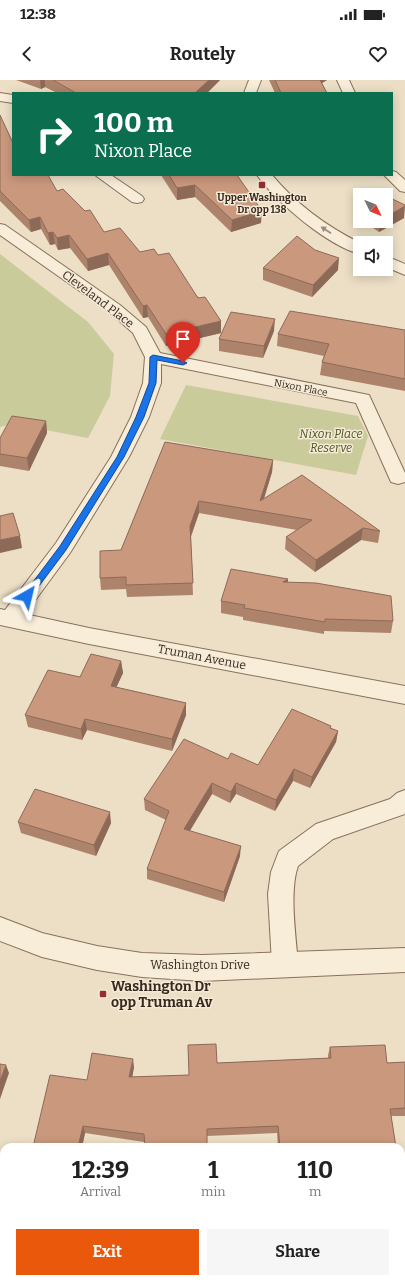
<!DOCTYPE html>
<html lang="en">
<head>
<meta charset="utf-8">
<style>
	:root { --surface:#fff; --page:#f6f6f6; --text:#222; --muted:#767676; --accent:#ea580c }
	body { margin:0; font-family:Bitter,serif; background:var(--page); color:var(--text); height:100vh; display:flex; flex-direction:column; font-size:15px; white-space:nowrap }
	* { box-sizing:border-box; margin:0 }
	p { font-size:13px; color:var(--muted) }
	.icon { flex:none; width:22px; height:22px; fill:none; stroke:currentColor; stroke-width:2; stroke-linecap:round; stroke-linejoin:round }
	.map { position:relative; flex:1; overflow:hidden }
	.panel { position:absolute; left:0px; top:1063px; width:405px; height:140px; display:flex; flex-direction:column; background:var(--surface); border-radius:12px 12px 0 0; box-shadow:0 2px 10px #0003 }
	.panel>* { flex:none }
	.guide { position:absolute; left:12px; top:12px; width:381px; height:84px; border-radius:0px; box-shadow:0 2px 10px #0003; background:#0b6e4f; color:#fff; overflow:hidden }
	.needle { width:26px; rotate:133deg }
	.fabs { position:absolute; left:353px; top:108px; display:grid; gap:8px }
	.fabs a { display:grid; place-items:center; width:40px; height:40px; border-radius:0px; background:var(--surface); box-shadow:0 2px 10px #0003; font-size:20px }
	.pin { position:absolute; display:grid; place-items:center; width:34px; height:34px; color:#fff; margin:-41px -17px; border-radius:50% 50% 50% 0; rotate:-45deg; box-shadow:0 0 4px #0007 }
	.pin .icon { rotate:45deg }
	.me { position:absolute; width:44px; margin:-22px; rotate:37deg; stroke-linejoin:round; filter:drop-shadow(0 0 3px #0008) }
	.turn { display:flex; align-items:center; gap:14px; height:84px; padding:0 16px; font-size:18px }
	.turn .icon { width:52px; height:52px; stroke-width:2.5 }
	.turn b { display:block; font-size:28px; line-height:34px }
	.eta { display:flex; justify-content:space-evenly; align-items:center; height:68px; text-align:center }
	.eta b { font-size:24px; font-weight:700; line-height:28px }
	.button { display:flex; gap:8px; margin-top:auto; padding:8px 16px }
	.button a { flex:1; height:46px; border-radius:0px; background:var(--accent); color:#fff; font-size:16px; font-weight:700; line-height:46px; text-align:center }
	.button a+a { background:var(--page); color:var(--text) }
	.status { display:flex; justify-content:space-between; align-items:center; height:28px; padding:0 20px; background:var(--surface); direction:ltr }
	.status svg { height:11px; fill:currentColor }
	header { display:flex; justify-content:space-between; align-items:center; height:52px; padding:0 16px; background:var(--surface); font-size:18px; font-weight:700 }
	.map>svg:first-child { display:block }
</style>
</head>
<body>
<div class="status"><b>12:38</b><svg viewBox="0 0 49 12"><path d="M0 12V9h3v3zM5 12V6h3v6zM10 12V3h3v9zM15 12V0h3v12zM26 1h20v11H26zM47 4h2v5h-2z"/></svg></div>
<header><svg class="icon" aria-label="back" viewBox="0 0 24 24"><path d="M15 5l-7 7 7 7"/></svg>Routely<svg class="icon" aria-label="heart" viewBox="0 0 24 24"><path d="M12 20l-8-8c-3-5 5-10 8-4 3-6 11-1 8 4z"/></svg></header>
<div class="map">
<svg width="405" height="1203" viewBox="0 0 405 1203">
	<rect width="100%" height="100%" fill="#eddfc6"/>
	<g fill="#c9cb9a">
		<path d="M0 174 88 242 114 274 110 316 88 358 8 343V345L0 347Z"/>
		<path d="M186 305 358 336 368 356 356 395 160 359Z"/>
	</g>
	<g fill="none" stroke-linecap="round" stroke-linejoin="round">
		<g stroke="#88715c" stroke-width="2">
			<g id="minor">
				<path d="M0 13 13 15V23L0 21Z"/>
				<path d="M95 95H111L142 116 144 119 142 122 137 123 132 122Z"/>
				<path d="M0 144 5 145 120 225 146 247 160 273 369 315 405 393V402L398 404 391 402 356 323 161 284V303L149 337 129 377 70 473 25 534 89 548 405 606V624L89 564 0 545V529L5 530 56 463 111 377 131 337 143 303 145 277 133 253 108 231 0 155Z"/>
				<path d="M405 710V734L333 759 298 786C289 811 296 857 298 884L294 893 285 896 276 893 272 884 268 814 271 792 279 771 316 744 390 719 397 713Z"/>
			</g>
		</g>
		<g stroke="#88715c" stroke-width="2">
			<g id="tertiary">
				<path d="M249 0H261L256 13H244Z"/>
				<path d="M337 0H349L355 13H343Z"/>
				<path d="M392 91 396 92 405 100V112L400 111 384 95H392Z"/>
				<path d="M257 95H272C296 124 326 146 360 163V174C328 166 276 122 257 95Z"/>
				<path d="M386 176 405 184V195L386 187Z"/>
				<path d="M0 837 42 853 97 866 142 873 202 875 405 868V892L202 901 142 897 97 890 42 877 0 861Z"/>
			</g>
		</g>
		<use href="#minor" fill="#f8edd9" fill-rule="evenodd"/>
		<use href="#tertiary" fill="#f8edd9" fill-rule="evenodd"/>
	</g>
	<g fill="#ae836c">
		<path d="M16 0H220L207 13H57L45 7 41 9Z"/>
		<path d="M269 0H327L322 3 327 13H275Z"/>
		<path d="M0 35 13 95 57 111 104 152 140 172 158 175 221 241V253L166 266 148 237 143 238 109 185 88 191 70 168 58 170 55 164 50 165 41 149 31 152 0 121Z"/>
		<path d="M161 95H237L261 143 231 152 195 117 177 120Z"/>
		<path d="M359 125H360V139L358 137Z"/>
		<path d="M404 138 379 152 363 141H386Z"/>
		<path d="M263 188 338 190 312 217 263 200Z"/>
		<path d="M405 250V311L320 295 322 282 324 276 277 266 278 254Z"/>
		<path d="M274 251 263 278 219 271V259Z"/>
		<path d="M46 341 47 353 29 391 0 386V358Z"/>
		<path d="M165 362 273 380 272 392 264 419 380 451 378 463 361 460 315 492 285 469 286 457 297 450 199 433 191 457 193 515 127 517 126 509 101 510 100 498 121 470Z"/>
		<path d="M288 499V503L393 541 391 553 324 551V554L243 540V537L221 533V521Z"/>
		<path d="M121 581 123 593 116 607 186 623V635L172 671 87 650 82 660 28 647 25 635 80 597Z"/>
		<path d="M331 646V648L338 651 336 662 310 708 293 701 275 731 236 714 230 723 212 714 190 751 240 776 224 822 147 799V789L166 740 145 730 144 719 228 679 258 685Z"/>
		<path d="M18 742 111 743 96 776 21 753Z"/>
		<path d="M330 967 387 983 405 982V1036H391L396 1067H278L277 1053 207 1056 144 1062 85 1053 82 1067H33L87 1000 134 987 132 997 189 995 217 983 328 978V975Z"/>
	</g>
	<g fill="#8d6a58">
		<path d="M40 0H45V7L41 9Z"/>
		<path d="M209 0H220L207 13H195Z"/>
		<path d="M317 0H327L317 6Z"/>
		<path d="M195 105V117L177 120V108Z"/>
		<path d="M405 126 404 138 379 152 380 141H386V137Z"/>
		<path d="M262 131 261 143 231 152 232 140Z"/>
		<path d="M40 137 41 149 31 152 29 140Z"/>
		<path d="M53 152 55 164 50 165 48 153Z"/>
		<path d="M69 155 70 168 58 170 57 158Z"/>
		<path d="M108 173 109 185 88 191 87 179Z"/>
		<path d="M339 178 338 190 312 217 313 205Z"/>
		<path d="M147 225 148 237 143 238V226Z"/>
		<path d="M275 239 274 251 263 278 264 266Z"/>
		<path d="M221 241V253L166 266V254Z"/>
		<path d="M46 341 47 353 29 391 27 378Z"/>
		<path d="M273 380 272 392 260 431V421Z"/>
		<path d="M199 421V433L190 458V446Z"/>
		<path d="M363 448 361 460 315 492 316 480Z"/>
		<path d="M20 456 22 468 0 473V460Z"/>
		<path d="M288 499 287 511 283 502Z"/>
		<path d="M121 581 123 593 112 617 111 606Z"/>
		<path d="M186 623V635L172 671V659Z"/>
		<path d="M85 639 87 650 82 660 81 649Z"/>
		<path d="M338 651 336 662 310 708 312 697Z"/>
		<path d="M294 689 293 701 275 731 276 720Z"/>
		<path d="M212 703V714L184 760V749Z"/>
		<path d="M236 703V714L230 723 231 712Z"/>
		<path d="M110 732 111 743 96 776 94 765Z"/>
		<path d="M241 766 240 776 224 822V812Z"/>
		<path d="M133 979 134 987 131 1005 129 997Z"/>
		<path d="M6 985 9 993 0 1019V1001Z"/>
		<path d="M83 1046 85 1053 82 1067H78Z"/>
	</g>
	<g fill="#ca987d" stroke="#8d6a58">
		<path d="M53 0H209L195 13H76Z"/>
		<path d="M275 0H320L327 13H281Z"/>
		<path d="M0 35 13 63V95H48L57 111 63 109 85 131 90 130 104 152 120 148 140 172 154 169 158 175 169 173 198 218 205 217 221 241 166 254 147 225 143 226 108 173 87 179 69 155 57 158 53 152 48 153 40 137 29 140 0 111Z"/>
		<path d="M169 95H237L262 131 232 140 195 105 177 108Z"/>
		<path d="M386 116 405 125V126L386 137Z"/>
		<path d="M297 156 315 170 339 178 313 205 263 188Z"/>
		<path d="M290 231 405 250V299L322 282 329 264 278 254Z"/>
		<path d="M231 232 275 239 264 266 219 259Z"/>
		<path d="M12 336 46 341 27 378 0 374V358Z"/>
		<path d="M165 362 273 380 260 421 302 395 380 451 363 448 316 480 286 457 312 440 199 421 190 446 193 503 126 505V497L100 498V471L121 470Z"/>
		<path d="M13 433 20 456 0 460V436Z"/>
		<path d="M231 489 288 499 283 502 316 503 391 516 393 541 325 539V542L244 528 245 525 221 521Z"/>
		<path d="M91 574 121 581 111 606 186 623 172 659 85 639 81 649 25 635 48 590 80 597Z"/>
		<path d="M292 629 331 646 330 648 338 651 312 697 294 689 276 720 236 703 231 712 212 703 184 749 241 766 224 812 147 789 169 731 144 719 184 659 228 679 231 673 258 685Z"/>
		<path d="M35 709 110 732 94 765 18 742Z"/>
		<path d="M216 964 217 983 331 978 330 967 385 965 387 983 405 982V1028L390 1029 396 1067H341V1065L300 1067H280L278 1046 207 1049V1067H145L144 1054 83 1046 78 1067H33L50 995 87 1000 92 973 133 979 129 997 189 995 188 965Z"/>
		<path d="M0 984 6 985 0 1001Z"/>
	</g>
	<defs><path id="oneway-solid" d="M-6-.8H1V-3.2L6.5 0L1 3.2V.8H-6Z"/></defs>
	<use fill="#988c7c" href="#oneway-solid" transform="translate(326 150) rotate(-147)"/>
	<path fill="#1a73e8" stroke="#114b97" d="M153 275 183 281 187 283 183 285 157 280 156 303 144 337 124 377 66 470 30 518H24L23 516 24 514 60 466 117 377 136 337 149 303 150 277Z"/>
	<g fill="#952e35" stroke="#f5ead6" stroke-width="1.5">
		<rect x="258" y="101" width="8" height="8" rx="2"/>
		<rect x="99" y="910" width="8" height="8" rx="2"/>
	</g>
	<g text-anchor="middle" stroke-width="3" stroke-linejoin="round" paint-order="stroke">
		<g font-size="10" font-weight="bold" fill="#392a20" stroke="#f5ead6">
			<text x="262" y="121">Upper Washington<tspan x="262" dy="12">Dr opp 138</tspan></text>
		</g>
		<g font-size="10" fill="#392a20" stroke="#f5ead6">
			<text transform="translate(301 307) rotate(11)" y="4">Nixon Place</text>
		</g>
		<g font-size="12" fill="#392a20" stroke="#f5ead6">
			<text transform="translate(98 219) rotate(37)" y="4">Cleveland Place</text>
			<text transform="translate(202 577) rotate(11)" y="4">Truman Avenue</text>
			<text x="200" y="889">Washington Drive</text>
		</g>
		<g font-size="12" font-style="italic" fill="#4c5527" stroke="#f5ead6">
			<text x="331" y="358">Nixon Place<tspan x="331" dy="14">Reserve</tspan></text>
		</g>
		<g font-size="14" font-weight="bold" fill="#392a20" stroke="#f5ead6" text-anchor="start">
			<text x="111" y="911">Washington Dr<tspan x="111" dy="16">opp Truman Av</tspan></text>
		</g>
	</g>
</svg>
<div class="fabs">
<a><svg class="needle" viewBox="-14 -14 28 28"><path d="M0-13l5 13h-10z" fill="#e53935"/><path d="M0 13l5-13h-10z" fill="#767676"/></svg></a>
<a><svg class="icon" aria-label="sound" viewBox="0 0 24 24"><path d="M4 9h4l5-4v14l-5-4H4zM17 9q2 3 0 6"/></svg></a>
</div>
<div class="pin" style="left:183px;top:283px;background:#d93025"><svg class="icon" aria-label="arrive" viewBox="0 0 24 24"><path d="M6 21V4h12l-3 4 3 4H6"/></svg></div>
<svg class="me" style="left:27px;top:516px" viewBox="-20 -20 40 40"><path d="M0-17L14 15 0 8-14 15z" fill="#1a73e8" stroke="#fff" stroke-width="4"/></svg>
<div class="guide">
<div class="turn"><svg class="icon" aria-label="right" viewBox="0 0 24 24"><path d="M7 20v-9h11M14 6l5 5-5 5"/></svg><div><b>100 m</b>Nixon Place</div></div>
</div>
<section class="panel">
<div class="eta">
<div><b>12:39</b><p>Arrival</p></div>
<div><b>1</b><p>min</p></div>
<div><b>110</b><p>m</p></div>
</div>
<div class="button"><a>Exit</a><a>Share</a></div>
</section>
</div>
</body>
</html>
